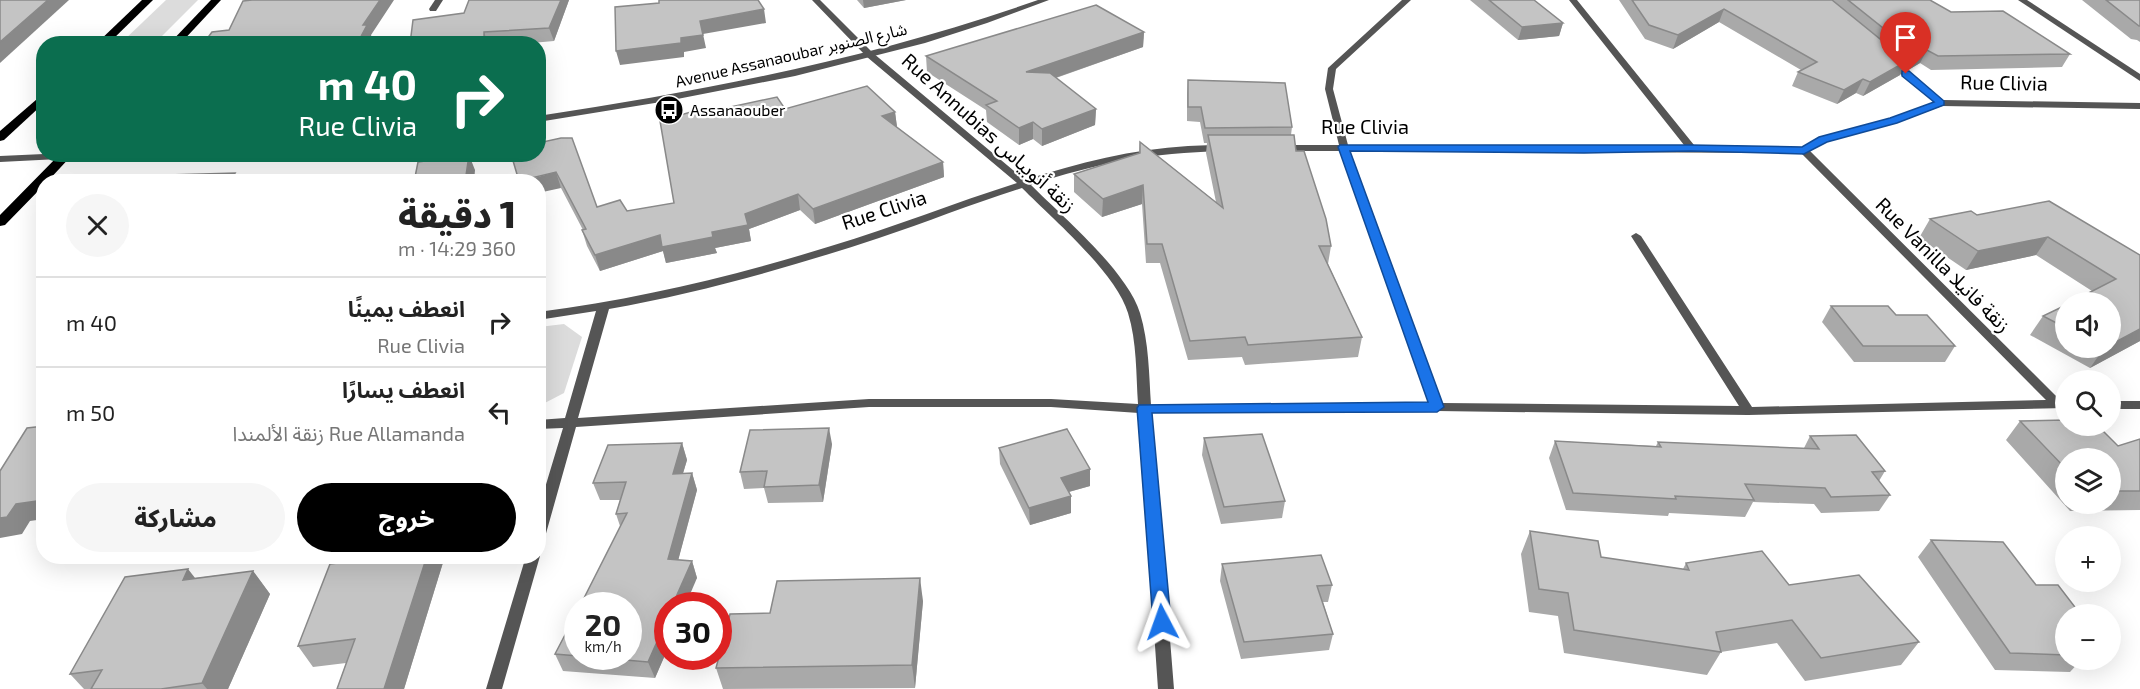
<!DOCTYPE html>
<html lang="ar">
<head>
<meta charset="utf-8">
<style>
	:root { --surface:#fff; --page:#f6f6f6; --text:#222; --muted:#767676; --line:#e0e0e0; --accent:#000 }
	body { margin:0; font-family:"Exo 2","Noto Sans Arabic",sans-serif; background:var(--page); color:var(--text); direction:rtl; height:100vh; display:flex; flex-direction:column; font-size:22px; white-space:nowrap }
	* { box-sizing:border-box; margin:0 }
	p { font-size:20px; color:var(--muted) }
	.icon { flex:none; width:33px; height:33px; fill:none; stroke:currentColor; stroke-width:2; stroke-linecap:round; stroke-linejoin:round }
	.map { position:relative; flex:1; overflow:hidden; direction:ltr }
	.side { position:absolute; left:36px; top:174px; width:510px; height:390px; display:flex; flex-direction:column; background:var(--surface); border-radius:24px; box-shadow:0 6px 24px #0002; direction:rtl }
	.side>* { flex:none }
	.top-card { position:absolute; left:36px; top:36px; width:510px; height:126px; border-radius:24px; box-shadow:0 6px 24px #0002; direction:rtl; background:#0b6e4f; color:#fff; overflow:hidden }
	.fabs { position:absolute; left:2055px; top:292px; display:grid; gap:12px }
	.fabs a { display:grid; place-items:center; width:66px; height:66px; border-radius:50%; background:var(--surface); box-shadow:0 6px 24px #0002; font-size:30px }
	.speed { position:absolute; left:564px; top:592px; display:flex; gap:12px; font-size:30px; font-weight:700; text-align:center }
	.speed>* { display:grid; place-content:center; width:78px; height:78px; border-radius:50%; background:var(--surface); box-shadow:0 6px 24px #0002; line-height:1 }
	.speed small { font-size:15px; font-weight:400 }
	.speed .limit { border:9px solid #d22; background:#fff; color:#111 }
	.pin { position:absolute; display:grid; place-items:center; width:51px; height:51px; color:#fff; margin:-62px -26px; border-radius:50% 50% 50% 0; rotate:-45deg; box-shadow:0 0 6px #0007 }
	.pin .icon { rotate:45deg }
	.me { position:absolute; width:66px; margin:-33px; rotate:356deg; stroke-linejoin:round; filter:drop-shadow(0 0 4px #0008) }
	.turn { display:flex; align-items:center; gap:21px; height:126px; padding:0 30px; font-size:27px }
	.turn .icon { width:78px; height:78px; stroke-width:2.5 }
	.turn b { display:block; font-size:42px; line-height:51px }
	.round { display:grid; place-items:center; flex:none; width:63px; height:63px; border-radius:32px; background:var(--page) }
	.headline { display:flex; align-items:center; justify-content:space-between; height:102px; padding:0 30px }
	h1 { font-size:36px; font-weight:800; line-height:45px }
	.button { display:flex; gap:12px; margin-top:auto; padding:12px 30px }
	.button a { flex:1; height:69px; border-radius:36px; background:var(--accent); color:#fff; font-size:24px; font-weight:800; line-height:69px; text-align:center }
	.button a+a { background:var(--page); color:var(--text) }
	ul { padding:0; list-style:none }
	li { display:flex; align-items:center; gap:18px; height:90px; padding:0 30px; border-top:2px solid var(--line) }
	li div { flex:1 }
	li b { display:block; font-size:22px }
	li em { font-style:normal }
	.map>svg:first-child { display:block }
</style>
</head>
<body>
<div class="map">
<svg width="2140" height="689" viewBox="0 0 2140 689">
	<rect width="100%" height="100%" fill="#fff"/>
	<g fill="#dcdcdc">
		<path d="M166 0H198L155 43H121Z"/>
		<path d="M564 324 582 337 564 393 539 406V327Z"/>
	</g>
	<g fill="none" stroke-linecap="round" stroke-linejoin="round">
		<g fill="#555" fill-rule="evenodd">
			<path d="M435 0H443L436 11H430L429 9Z"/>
			<path d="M812 0H820L873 53 1025 180C1078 163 1133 149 1188 146 1200 146 1214 144 1225 146V150L1222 151C1152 153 1097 163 1031 185 1063 217 1127 271 1140 313 1149 343 1149 374 1151 405L1429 403 1341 151H1282L1277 148 1282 145H1339L1325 89 1328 68 1402 0H1411L1336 69 1333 89 1348 145H1684L1569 0H1577L1694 145 1802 147 1820 138 1890 119 1935 102 1887 63V59L1890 58 1943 100 2140 103V109L1942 106 1896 123 1826 142 1810 151 2060 400H2066V408L1748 415 1437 411 1152 413 1174 689H1158L1139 413 1051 407H869L576 427 545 537 543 541 538 542V511L563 428 538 429V420L565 418 596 311 538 320V312C638 299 735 276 831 246 894 227 954 203 1017 183L867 57ZM1350 151 1801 153 2046 400 1752 407 1641 236 1636 233 1631 236 1739 406 1442 403ZM1022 188C1053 219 1116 273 1128 313 1137 342 1136 374 1138 404L1051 399H869L578 418 609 309C700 293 791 267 879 238 927 222 974 203 1022 188Z"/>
			<path d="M2018 0H2027L2140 74V81Z"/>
			<rect x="2110" y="401" width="30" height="8"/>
			<path d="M538 553 540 556 502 689H486L526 556H538Z"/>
		</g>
		<g fill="#555" fill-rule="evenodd">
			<path d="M1038 0H1049L987 23 925 43 795 76 667 101 538 122V116C710 90 873 58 1038 0Z"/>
			<path d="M44 154H102L98 157 0 162V156Z"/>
		</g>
		<g fill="#000" fill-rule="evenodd">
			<path d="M142 0H153L108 44H96Z"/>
			<path d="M211 0H221L180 44H169Z"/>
			<path d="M44 93V103L4 140 0 141V131Z"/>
			<path d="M60 154H73L47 182H44V185L5 225 0 226V215Z"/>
		</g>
	</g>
	<g fill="#a9a9a9" fill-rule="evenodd">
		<path d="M469 0H569L554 41 520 44H410L464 13Z"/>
		<path d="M857 0H906L864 8Z"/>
		<path d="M1470 0H1534L1563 23 1559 36 1518 40Z"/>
		<path d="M1619 0H1930L1951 12 2070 54 2062 67 1931 70 1920 63 1910 69 1905 65 1900 75 1863 96 1856 93 1837 104 1792 86 1798 72 1801 70 1719 22 1673 49 1645 39Z"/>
		<path d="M2082 0H2140V42L2137 40 2131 39Z"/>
		<path d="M1144 32 1143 47 1056 78 1096 109 1095 125 1042 146 1033 139 1019 145 987 122 986 110 927 72 926 56Z"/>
		<path d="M1188 80 1292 127 1291 135 1331 246 1328 264 1362 337 1358 357 1245 365 1242 357 1188 360 1160 263H1146L1142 204 1102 217 1074 192V174L1139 153 1140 142 1216 202 1206 153 1207 143H1204L1200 122 1187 121V94Z"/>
		<path d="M785 109 895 112 897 127 943 162 944 177 815 224 800 210 749 229 751 241 715 248 717 253 666 263 663 251 600 271 587 246 582 230H583L561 188 538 154 597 207 627 211 674 203 698 114Z"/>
		<path d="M1977 215 2140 255V341L2090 368 2030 335 2043 316 2066 305V348H2110L2092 291 2036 255 1966 270 1919 238 1930 219Z"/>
		<path d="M1831 306 1896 315 1955 346 1945 362H1854L1822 322Z"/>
		<path d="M2020 421 2118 446 2140 439V510L2070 511 2006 440ZM2066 459H2110V504H2066Z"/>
		<path d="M1810 436 1885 471 1879 481 1890 495 1879 511 1821 513 1814 504 1753 502 1745 517 1669 513 1668 516 1566 510 1549 458 1555 441 1656 446 1658 442 1804 448Z"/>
		<path d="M1204 438 1285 501 1282 518 1221 524 1202 455Z"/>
		<path d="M682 443 687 460 683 473H692L697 490 678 560 692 561 697 578 668 606V648L655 678 563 671 555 654 578 610V657H628L620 526 616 514 620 500H600L593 483Z"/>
		<path d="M832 444 823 502 768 503 764 488 744 489 740 472Z"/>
		<path d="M999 448 1090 486 1069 492 1071 513 1030 525 1000 464Z"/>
		<path d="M1530 531 1601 557 1683 569 1686 563 1789 585 1919 642 1901 665 1805 681 1777 643 1721 652 1707 675 1564 653 1558 616 1529 612 1521 554Z"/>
		<path d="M1931 540 2036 585 2066 615V660H2081L2070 672 1995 670 1918 557Z"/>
		<path d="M391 556H445L404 689H337L346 663 313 667 298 646Z"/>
		<path d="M1222 564 1332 585 1328 602H1323L1333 634 1329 650 1241 659 1220 581Z"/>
		<path d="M253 571 270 594 228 689H84L70 674 195 578Z"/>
		<path d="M923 601 915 688 723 689 716 668 770 613Z"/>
	</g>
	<g fill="#898989">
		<path d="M48 0H69L0 63V42Z"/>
		<path d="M380 0H394L371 35 372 38 369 44H357L363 25Z"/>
		<path d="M561 0H569L554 41 549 28Z"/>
		<path d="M863 0H906L864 8Z"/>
		<path d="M764 9 766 23 703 34 706 48 684 52V57L620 65 616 51 681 38 700 21Z"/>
		<path d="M1724 9 1719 22 1673 49 1678 35Z"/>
		<path d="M1563 23 1559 36 1518 40 1522 27Z"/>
		<path d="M484 32 488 44H484Z"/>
		<path d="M1144 32 1143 47 1026 88V72Z"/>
		<path d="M1927 50 1920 63 1910 69 1917 55Z"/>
		<path d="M1907 61 1900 75 1863 96 1870 82Z"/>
		<path d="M1863 79 1856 93 1837 104 1844 90Z"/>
		<path d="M1096 109 1095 125 1042 146V129Z"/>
		<path d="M895 112 897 127 882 116Z"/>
		<path d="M1033 122V139L1019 145V128Z"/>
		<path d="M469 155 475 170 474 182H465Z"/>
		<path d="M943 162 944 177 815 224 813 209Z"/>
		<path d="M556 172 561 188 538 193V182H519Z"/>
		<path d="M235 173 240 182H228Z"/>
		<path d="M1143 185 1142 204 1102 217 1103 199Z"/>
		<path d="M798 194 800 210 749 229 751 241 715 248 717 253 666 263 663 251 600 271 595 255 660 235 712 232 745 214Z"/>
		<path d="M2048 237 2036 255 1966 270 1978 251Z"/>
		<path d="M2140 329V341L2090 368 2104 348H2110V345Z"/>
		<path d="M829 428 832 444 823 502 819 485Z"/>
		<path d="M682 443 687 460 678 490 673 474Z"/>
		<path d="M1090 469V486L1061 494V478Z"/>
		<path d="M692 473 697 490 674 576 668 559Z"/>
		<path d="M1071 496V513L1030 525 1029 508Z"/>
		<path d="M44 500V519L30 521 22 534 0 538V518L16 504Z"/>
		<path d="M427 556H445L404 689H384Z"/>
		<path d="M692 561 697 578 685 606H672Z"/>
		<path d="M188 569 206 592 183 580Z"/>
		<path d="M253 571 270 594 228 689H207L202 683Z"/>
		<path d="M920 578 923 601 915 688 912 665Z"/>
		<path d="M668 617V648L655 678 648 662Z"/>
	</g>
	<g fill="#c4c4c4" stroke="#898989" stroke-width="1.5">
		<path d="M0 0H48L0 42Z"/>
		<path d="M252 0H380L363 25H367L357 44H203L212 32 229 30 243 1Z"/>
		<path d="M469 0H561L549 28 484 32V44H410L413 20 464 13Z"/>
		<path d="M659 0H758L764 9 700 21 703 35 681 38V43L616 51 615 7 659 3Z"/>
		<path d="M1489 0H1534L1563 23 1522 27Z"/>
		<path d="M1632 0H1832L1907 61 1870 82 1863 79 1844 90 1798 72 1817 62 1724 9 1678 35 1649 25Z"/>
		<path d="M1848 0H1930L1951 12 2003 11 2070 54 1938 56 1927 50 1917 55Z"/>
		<path d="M2106 0H2140V26H2139Z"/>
		<path d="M1096 5 1144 32 1026 72 1050 73 1096 109 1042 129 1033 122 1019 128 986 105 997 101 926 56Z"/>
		<path d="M1188 80 1285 83 1292 127 1205 128 1201 107H1188Z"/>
		<path d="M867 86 895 112 882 116 943 162 813 209 798 194 745 214 748 225 712 232 713 237 662 247 660 235 595 255 582 230 586 229 556 172 519 181 511 154H538V143L561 138H572L597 207 620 200 627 211 674 203 660 121 694 111 698 114 777 97 785 109Z"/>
		<path d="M1208 135H1294L1296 151H1304L1326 219 1331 246H1319L1362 337 1248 345 1245 337 1190 341 1162 244H1147L1143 185 1103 199 1074 174 1140 153V142L1223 208Z"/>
		<path d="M469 155 465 182H414L418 162Z"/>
		<path d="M235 173 228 182H161L167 175Z"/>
		<path d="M2049 201 2140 255V329L2110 345V303H2069L2116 279 2048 237 1978 251 1930 219 1971 211 1977 215Z"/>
		<path d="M2066 305V328L2043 316Z"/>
		<path d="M1831 306H1888L1896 315H1927L1955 346H1863Z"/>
		<path d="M2066 420V426H2098L2118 446 2140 439V491H2110V459H2066V469L2020 421Z"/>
		<path d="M44 426V500L16 504 7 517 0 518V471L27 428Z"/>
		<path d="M829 428 819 485 764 487 767 471 740 472 750 430Z"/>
		<path d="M1067 429 1090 469 1061 478 1071 496 1029 508 999 448Z"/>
		<path d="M1262 434 1285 501 1224 507 1204 438Z"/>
		<path d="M1856 435 1885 471 1872 472 1890 495 1831 497 1825 488 1745 484 1754 500 1675 496 1676 499 1573 493 1555 441 1661 447 1658 442 1819 449 1810 436Z"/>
		<path d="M682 443 673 474 692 473 668 559 692 561 672 606H668V617L648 662 591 657H628V606H580L627 513 616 514 626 482 593 483 608 445Z"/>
		<path d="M1530 531 1598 541 1601 557 1689 570 1686 563 1762 551 1789 585 1859 575 1919 642 1821 658 1792 620 1716 632 1721 652 1574 630 1568 593 1539 589Z"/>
		<path d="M1931 540 2003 542 2036 585H2058L2081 615H2066V655L2010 653Z"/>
		<path d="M1321 555 1332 585 1317 586 1333 634 1244 642 1222 564Z"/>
		<path d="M391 556H427L384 689H337L355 639 298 646 330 564Z"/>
		<path d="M188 569 183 580 253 571 202 683 161 689H91L102 670 70 674 125 577Z"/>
		<path d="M920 578 912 665 716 668 730 614 770 613 777 581Z"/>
		<path d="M578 610V656L555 654Z"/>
	</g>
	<path fill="#1a73e8" stroke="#114b97" stroke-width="1.5" d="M1902 71H1909L1944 101V105L1897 123 1827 142 1804 154 1691 151 1584 153 1350 151 1444 407 1437 412 1152 413 1171 622 1168 627 1162 630 1156 627 1153 622 1137 408 1139 405 1428 402 1338 147 1340 145H1691L1802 147 1819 137 1890 118 1934 102 1902 76Z"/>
	<defs>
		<g id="bus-disc" transform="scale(1.5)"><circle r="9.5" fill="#000" stroke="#fff"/><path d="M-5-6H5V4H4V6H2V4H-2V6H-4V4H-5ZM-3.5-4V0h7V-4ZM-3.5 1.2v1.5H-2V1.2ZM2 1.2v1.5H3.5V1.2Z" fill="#fff"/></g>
	</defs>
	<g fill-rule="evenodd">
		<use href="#bus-disc" x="669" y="110"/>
	</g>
	<g text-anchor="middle" stroke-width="4.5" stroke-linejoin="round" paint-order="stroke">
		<g font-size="16" fill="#000" stroke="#fff">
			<text transform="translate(791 55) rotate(-13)" y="6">Avenue Assanaoubar شارع الصنوبر</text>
		</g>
		<g font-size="16" fill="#000" stroke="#fff" text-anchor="start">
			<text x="690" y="116">Assanaouber</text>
		</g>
		<g font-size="20" fill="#000" stroke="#fff">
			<text transform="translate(2004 83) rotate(1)" y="7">Rue Clivia</text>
			<text x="1365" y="134">Rue Clivia</text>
			<text transform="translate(989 133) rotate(42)" y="7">Rue Annubias زنقة أنوبياس</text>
			<text transform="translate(884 210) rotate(-18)" y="7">Rue Clivia</text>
			<text transform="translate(1943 265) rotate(45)" y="7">Rue Vanilla زنقة فانيلا</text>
		</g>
	</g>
</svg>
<div class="fabs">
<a><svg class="icon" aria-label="sound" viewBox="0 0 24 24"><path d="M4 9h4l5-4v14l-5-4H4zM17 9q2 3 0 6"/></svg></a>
<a><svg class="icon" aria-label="search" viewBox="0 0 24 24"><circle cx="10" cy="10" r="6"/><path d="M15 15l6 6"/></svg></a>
<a><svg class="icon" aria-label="layers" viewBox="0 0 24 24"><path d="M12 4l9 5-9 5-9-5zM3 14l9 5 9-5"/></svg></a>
<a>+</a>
<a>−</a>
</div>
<div class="speed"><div>20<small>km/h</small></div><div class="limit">30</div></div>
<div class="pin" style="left:1906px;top:74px;background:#d93025"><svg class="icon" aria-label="arrive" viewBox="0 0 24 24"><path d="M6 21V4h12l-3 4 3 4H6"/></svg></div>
<svg class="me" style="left:1162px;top:622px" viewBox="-20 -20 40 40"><path d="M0-17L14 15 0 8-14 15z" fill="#1a73e8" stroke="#fff" stroke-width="4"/></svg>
<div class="top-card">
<div class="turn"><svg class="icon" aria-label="right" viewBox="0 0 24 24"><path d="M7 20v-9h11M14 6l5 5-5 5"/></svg><div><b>40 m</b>Rue Clivia</div></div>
</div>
<section class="side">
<div class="headline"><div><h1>1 دقيقة</h1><p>360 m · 14:29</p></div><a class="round"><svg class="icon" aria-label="close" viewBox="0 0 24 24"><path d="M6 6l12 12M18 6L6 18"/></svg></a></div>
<ul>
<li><svg class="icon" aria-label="right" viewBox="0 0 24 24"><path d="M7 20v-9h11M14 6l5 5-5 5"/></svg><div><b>انعطف يمينًا</b><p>Rue Clivia</p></div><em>40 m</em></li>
<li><svg class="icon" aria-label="left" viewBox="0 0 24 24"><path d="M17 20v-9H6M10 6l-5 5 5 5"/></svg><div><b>انعطف يسارًا</b><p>Rue Allamanda زنقة الألمندا</p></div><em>50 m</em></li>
</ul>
<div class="button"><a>خروج</a><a>مشاركة</a></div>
</section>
</div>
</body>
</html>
